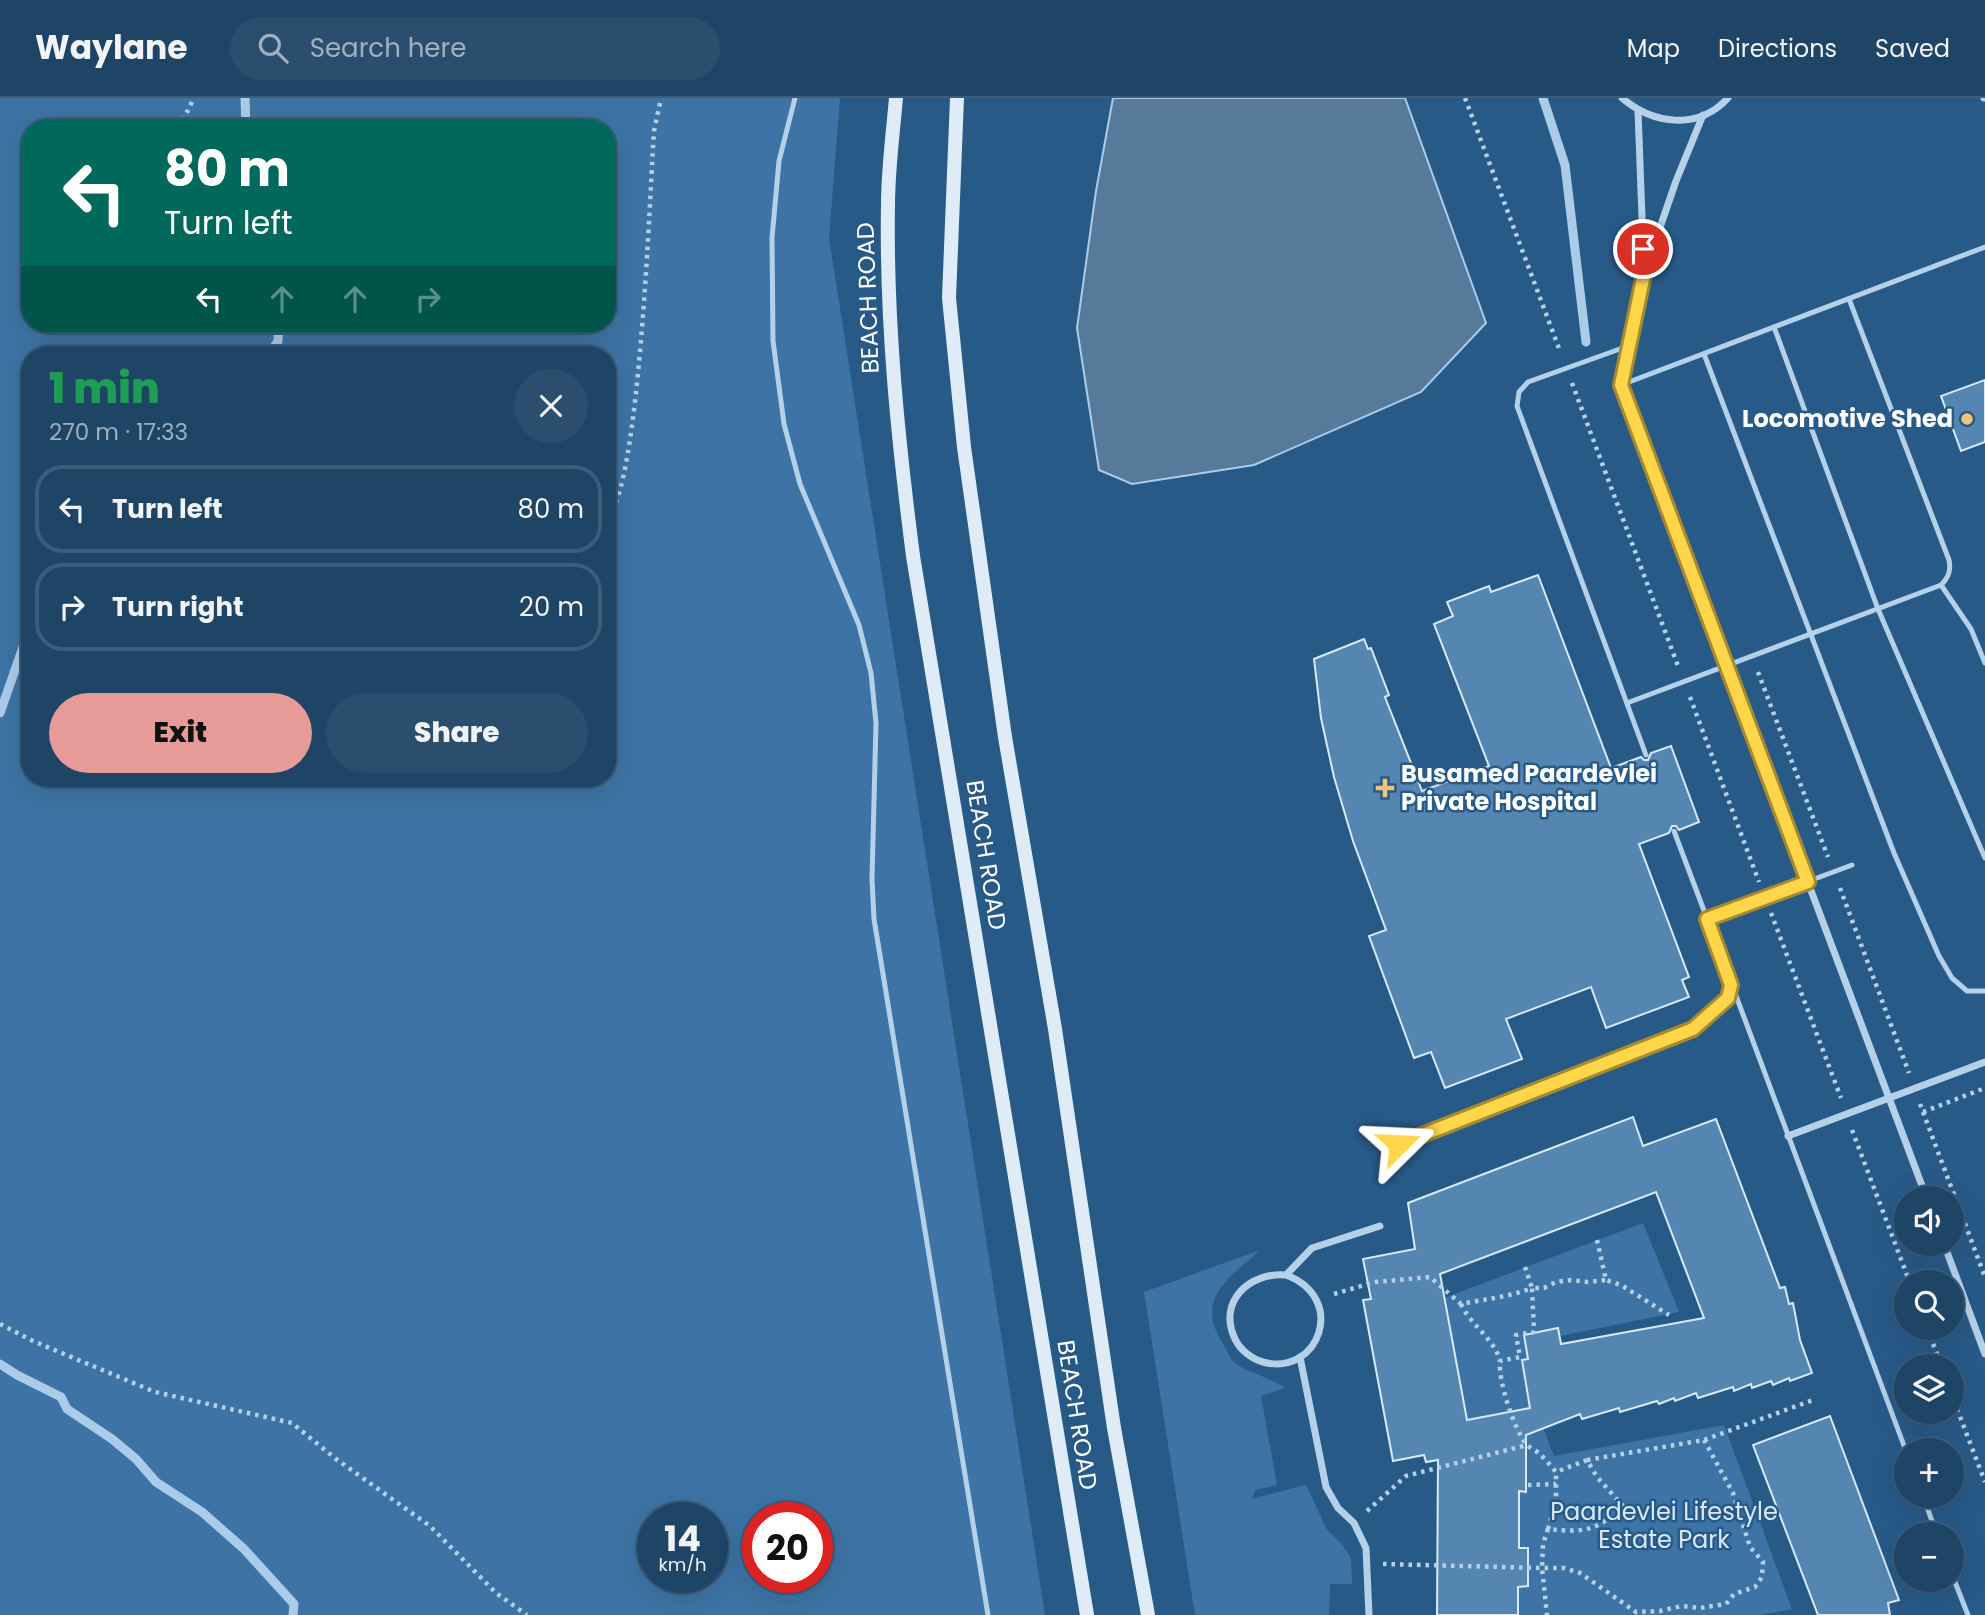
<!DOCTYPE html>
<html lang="en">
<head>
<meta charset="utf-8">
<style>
	:root { --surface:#1e4466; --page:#2b4e6f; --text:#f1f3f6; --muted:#a1b0bf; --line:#3c5c7a; --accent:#e69b98 }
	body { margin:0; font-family:Poppins,sans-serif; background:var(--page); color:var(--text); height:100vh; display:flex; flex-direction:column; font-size:26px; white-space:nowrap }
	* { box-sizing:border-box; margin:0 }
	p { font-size:23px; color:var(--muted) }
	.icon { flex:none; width:38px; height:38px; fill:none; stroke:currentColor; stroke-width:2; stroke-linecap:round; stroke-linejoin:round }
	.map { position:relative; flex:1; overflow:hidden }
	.sheet { position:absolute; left:21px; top:248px; width:595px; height:441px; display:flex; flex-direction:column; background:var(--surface); border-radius:28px; box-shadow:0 7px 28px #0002,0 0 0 2px var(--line) }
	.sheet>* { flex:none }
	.top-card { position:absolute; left:21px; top:21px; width:595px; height:214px; border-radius:28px; box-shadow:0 7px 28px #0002,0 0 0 2px var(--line); background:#00695c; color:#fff; overflow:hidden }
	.tools { position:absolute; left:1894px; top:1088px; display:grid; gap:14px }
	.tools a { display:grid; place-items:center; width:70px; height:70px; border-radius:50%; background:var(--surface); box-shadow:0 7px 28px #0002,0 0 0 2px var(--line); font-size:35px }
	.speed { position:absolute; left:637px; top:1404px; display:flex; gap:14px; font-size:35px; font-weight:700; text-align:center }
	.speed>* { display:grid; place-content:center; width:91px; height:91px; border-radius:50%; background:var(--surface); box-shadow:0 7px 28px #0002,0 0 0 2px var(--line); line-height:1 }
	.speed small { font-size:18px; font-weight:400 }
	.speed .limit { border:10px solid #d22; background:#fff; color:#111 }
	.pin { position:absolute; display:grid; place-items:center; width:60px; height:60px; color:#fff; margin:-30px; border:4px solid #fff; border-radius:50%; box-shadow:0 2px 7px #0007 }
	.me { position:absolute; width:77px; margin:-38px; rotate:69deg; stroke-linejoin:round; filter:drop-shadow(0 0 5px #0008) }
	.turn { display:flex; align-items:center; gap:24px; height:147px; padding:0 28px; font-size:32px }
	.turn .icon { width:91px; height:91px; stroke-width:2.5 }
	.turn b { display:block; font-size:49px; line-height:60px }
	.lanes { display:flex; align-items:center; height:66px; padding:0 28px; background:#0003; justify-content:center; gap:35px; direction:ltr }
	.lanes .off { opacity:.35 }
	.round { display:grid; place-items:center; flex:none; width:74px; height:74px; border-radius:37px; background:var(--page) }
	.overview { display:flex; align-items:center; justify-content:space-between; height:119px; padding:0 28px }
	h1 { font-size:42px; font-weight:800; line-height:52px; color:#1e9e55 }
	.cta { display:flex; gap:14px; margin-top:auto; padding:14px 28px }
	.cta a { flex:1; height:80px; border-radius:42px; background:var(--accent); color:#111; font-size:28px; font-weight:800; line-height:80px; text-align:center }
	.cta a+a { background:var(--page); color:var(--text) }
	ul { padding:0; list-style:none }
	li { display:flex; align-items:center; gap:21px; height:88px; margin:0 14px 10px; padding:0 14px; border:4px solid var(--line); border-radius:28px }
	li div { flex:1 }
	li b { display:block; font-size:26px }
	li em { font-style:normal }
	header { display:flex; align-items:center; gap:42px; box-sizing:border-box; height:98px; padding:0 35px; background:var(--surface); border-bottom:2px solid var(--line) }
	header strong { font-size:33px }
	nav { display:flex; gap:38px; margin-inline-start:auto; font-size:24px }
	.search { width:490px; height:63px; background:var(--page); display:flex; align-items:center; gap:18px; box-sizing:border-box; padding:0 24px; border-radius:38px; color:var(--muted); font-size:26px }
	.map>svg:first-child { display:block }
</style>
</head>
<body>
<header>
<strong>Waylane</strong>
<div class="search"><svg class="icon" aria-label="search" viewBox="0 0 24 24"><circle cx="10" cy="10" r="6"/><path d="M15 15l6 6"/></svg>Search here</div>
<nav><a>Map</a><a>Directions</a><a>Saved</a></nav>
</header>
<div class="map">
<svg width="1985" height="1517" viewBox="0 0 1985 1517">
	<rect width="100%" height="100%" fill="#285a88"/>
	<g fill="#3d74a5" fill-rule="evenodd">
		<path d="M0 0H840L829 140 1045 1517H0ZM30 30H607V226H30ZM30 257H607V681H30ZM653 1419H712V1479H653ZM758 1419H817V1479H758Z"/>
		<path d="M1643 1125 1679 1214 1560 1238 1558 1230 1524 1237 1528 1261 1522 1263 1526 1286 1554 1358 1724 1327 1792 1511 1760 1517H1518V1489L1528 1488 1527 1450H1519V1393L1525 1394 1467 1322 1444 1200Z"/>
		<path d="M1260 1152C1229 1180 1194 1201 1223 1246 1227 1252 1230 1261 1235 1265 1244 1273 1271 1280 1285 1290L1261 1298 1277 1387 1255 1392 1252 1401 1306 1387 1327 1432 1341 1445 1351 1460 1352 1486H1330L1329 1517H1195L1144 1194Z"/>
	</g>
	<path fill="#587a9a" stroke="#aacce9" stroke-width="2" d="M1113 0H1405L1486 225 1421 294 1254 367 1132 386 1099 372 1077 230 1096 93Z"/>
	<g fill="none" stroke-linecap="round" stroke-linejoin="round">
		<g stroke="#aacce9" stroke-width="9">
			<path d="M245 0 246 30"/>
			<path d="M1543 0 1565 67 1586 244"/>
			<path d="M269 257 278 243 279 226"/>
			<path d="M0 615 30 529"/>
			<path d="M0 1266 17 1277 61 1299 67 1311 112 1341 136 1361 156 1384 202 1414 244 1451 294 1506 293 1517"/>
		</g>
	</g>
	<g fill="#5586b2" stroke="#d9e9f7" stroke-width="2" fill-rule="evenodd">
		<path d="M1985 282V344L1961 353 1941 298Z"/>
		<path d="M1538 477 1611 670 1641 659 1644 662H1648L1651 655 1671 648 1699 724 1679 732 1676 728H1672L1669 735 1639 746 1689 879 1682 882 1689 899 1606 930 1591 889 1506 921 1522 961 1445 990 1431 954 1414 960 1369 838 1386 832 1353 743 1334 679 1321 620 1314 561 1364 541 1368 551 1371 550 1389 597 1385 599 1422 693 1489 668 1434 526 1453 518 1447 504 1489 488 1491 494Z"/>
		<path d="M1633 1019 1643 1048 1716 1021 1780 1190 1785 1189 1789 1206 1793 1205 1800 1242 1812 1275 1790 1283 1789 1280 1773 1287 1771 1283 1752 1290 1751 1286 1734 1293 1733 1289 1698 1300 1696 1295 1675 1303 1674 1300 1659 1306 1657 1303 1620 1314 1619 1310 1582 1321 1580 1316 1526 1337V1394L1519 1393V1450H1528V1488L1518 1489V1517H1437L1438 1362 1426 1364 1424 1357 1393 1363 1363 1202 1371 1201 1363 1161 1415 1151 1408 1105ZM1656 1094 1704 1220 1561 1246 1558 1230 1524 1237 1528 1261 1522 1262 1530 1310 1467 1322 1440 1176Z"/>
		<path d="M1830 1318 1899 1502 1888 1505 1890 1517H1818L1753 1347Z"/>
	</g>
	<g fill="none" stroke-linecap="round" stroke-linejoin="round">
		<g stroke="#b5d1e9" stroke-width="4.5" stroke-dasharray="3.5 5" stroke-linecap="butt">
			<path d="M1465 0 1560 253"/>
			<path d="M179 30 194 0"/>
			<path d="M1572 285 1678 568"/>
			<path d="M607 419C640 394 650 89 654 33L661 0"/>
			<path d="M1758 574 1828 759"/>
			<path d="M1690 599 1759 784"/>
			<path d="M1840 790 1909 975"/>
			<path d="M1771 815 1841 1000"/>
			<path d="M1920 1006 1985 1179"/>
			<path d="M1923 1014 1985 990"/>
			<path d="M1852 1032 1910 1185"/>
			<path d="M1597 1142 1606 1182 1621 1187 1669 1217"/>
			<path d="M1525 1169 1532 1190H1544L1556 1184 1571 1182 1588 1184 1606 1182"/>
			<path d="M1334 1196 1375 1184 1430 1179 1461 1206C1486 1201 1509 1199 1532 1190L1534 1234 1516 1237 1520 1259 1500 1263C1498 1282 1514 1332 1527 1347 1531 1351 1537 1353 1541 1357 1546 1362 1551 1368 1556 1374L1587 1362 1597 1379 1623 1408C1597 1433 1584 1435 1548 1431L1556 1404V1374"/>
			<path d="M1461 1206C1471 1228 1494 1240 1500 1263"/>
			<path d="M0 1226 33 1243 155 1294 292 1325 336 1361 430 1428 496 1495 527 1517"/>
			<path d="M1927 1230 1942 1269"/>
			<path d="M1951 1295 1985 1384"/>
			<path d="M1587 1362 1704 1342 1813 1302"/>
			<path d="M1528 1387 1556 1386"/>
			<path d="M1367 1413 1406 1378 1527 1347"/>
			<path d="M1548 1431 1543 1446 1542 1470H1564L1580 1475 1636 1514 1660 1513 1682 1508 1700 1510 1726 1506 1734 1496 1755 1489 1762 1479 1763 1464 1750 1449 1733 1395 1704 1342"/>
			<path d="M1383 1466 1542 1470 1547 1517"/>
		</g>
		<g stroke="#b5d1e9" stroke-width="5">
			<path d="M795 0 779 63 772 140 773 243 784 326 800 386 859 527 871 575 876 625 872 781 874 821 988 1517"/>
			<path d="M1774 229 1878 511 1985 760"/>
			<path d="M1631 247 1528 284 1519 294 1517 308 1646 657"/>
			<path d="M1704 256 1894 755 1939 858 1952 880 1967 893H1985"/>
			<path d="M1621 287 1985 149"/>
			<path d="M1941 487 1971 531 1985 565"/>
			<path d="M1627 605 1941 487C1949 479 1951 472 1949 462L1849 201"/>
			<path d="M1707 821 1852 767"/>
			<path d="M1732 887 1906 1353"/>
			<path d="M1399 1046 1667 943C1694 930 1723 917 1732 887L1674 733"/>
			<path d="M1923 1398 1937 1437"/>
			<path d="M1951 1474 1968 1517"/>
		</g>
		<g stroke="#b5d1e9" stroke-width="7">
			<path d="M1622 0C1653 26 1698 33 1728 0"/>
			<path d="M1984 0H1985"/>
			<path d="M1638 13 1644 172"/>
			<path d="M1703 17 1676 83 1644 176 1621 287 1927 1101"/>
			<path d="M1788 1038 1985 964"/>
			<path d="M1944 1146 1985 1256"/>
			<path d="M1286 1177C1348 1200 1319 1279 1263 1264 1252 1261 1240 1252 1235 1241 1217 1203 1250 1174 1286 1177L1312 1150 1380 1128"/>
			<path d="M1300 1259 1326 1389 1338 1410 1354 1425 1366 1450 1369 1517"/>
		</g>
		<g stroke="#dfecf8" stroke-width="14">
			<path d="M896 0C893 35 888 71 888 107 886 224 898 341 913 458L1087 1517"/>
			<path d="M957 0 949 200 964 349 1005 639 1055 931 1114 1330 1148 1517"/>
		</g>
	</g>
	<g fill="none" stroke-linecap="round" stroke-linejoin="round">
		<g stroke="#a68a30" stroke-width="18">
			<path id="route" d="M1399 1046 1693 931 1728 900 1731 887 1707 821 1808 784 1621 287 1644 176 1643 151"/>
		</g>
		<use href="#route" stroke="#ffd54a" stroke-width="12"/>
	</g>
	<g fill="#f0c57b" stroke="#285a88" stroke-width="2.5">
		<circle cx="1967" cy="321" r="7"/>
		<path d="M1381.5 679.5h7v7h7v7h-7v7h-7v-7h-7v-7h7z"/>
	</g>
	<g text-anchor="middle" stroke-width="5" stroke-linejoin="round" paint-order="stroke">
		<g font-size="24" fill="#fff" stroke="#285a88">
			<text transform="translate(868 200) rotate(-92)" y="8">BEACH ROAD</text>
			<text transform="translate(986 757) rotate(81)" y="8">BEACH ROAD</text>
			<text transform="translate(1077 1317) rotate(81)" y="8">BEACH ROAD</text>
		</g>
		<g font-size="24" font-weight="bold" fill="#fff" stroke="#285a88" text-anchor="end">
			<text x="1953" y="329">Locomotive Shed</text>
			<text x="1401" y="684" text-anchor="start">Busamed Paardevlei<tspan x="1401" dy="28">Private Hospital</tspan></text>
		</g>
		<g font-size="24" fill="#d9e9f7" stroke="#285a88">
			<text x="1664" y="1422">Paardevlei Lifestyle<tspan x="1664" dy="28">Estate Park</tspan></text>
		</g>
	</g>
</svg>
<div class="tools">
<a><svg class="icon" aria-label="sound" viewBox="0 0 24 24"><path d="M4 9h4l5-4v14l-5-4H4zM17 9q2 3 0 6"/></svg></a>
<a><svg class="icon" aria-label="search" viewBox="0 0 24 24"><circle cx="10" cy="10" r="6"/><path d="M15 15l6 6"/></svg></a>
<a><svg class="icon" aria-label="layers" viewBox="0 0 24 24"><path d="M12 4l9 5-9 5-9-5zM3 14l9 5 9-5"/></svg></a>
<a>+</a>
<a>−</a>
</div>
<div class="speed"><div>14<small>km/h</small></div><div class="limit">20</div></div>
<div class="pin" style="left:1643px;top:151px;background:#d93025"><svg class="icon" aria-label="arrive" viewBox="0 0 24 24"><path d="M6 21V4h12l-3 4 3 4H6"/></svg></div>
<svg class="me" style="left:1399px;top:1046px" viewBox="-20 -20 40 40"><path d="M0-17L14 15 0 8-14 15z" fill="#ffd54a" stroke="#fff" stroke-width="4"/></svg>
<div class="top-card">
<div class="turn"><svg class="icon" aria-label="left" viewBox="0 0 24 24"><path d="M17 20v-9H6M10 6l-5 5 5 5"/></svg><div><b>80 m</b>Turn left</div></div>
<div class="lanes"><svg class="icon" aria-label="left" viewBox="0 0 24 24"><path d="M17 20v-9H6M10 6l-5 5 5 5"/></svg><svg class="icon off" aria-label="ahead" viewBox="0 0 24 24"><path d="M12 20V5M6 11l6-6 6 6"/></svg><svg class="icon off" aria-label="ahead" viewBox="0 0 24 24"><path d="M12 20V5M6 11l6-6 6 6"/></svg><svg class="icon off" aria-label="right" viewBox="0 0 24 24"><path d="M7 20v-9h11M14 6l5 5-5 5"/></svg></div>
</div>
<section class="sheet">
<div class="overview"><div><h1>1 min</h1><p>270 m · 17:33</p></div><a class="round"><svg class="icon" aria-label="close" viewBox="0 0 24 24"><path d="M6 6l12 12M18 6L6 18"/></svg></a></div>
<ul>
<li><svg class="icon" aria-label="left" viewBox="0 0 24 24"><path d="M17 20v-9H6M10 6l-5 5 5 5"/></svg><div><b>Turn left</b></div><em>80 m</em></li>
<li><svg class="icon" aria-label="right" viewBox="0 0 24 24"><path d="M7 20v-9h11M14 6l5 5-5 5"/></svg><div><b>Turn right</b></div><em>20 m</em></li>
</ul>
<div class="cta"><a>Exit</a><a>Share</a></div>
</section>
</div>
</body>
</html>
